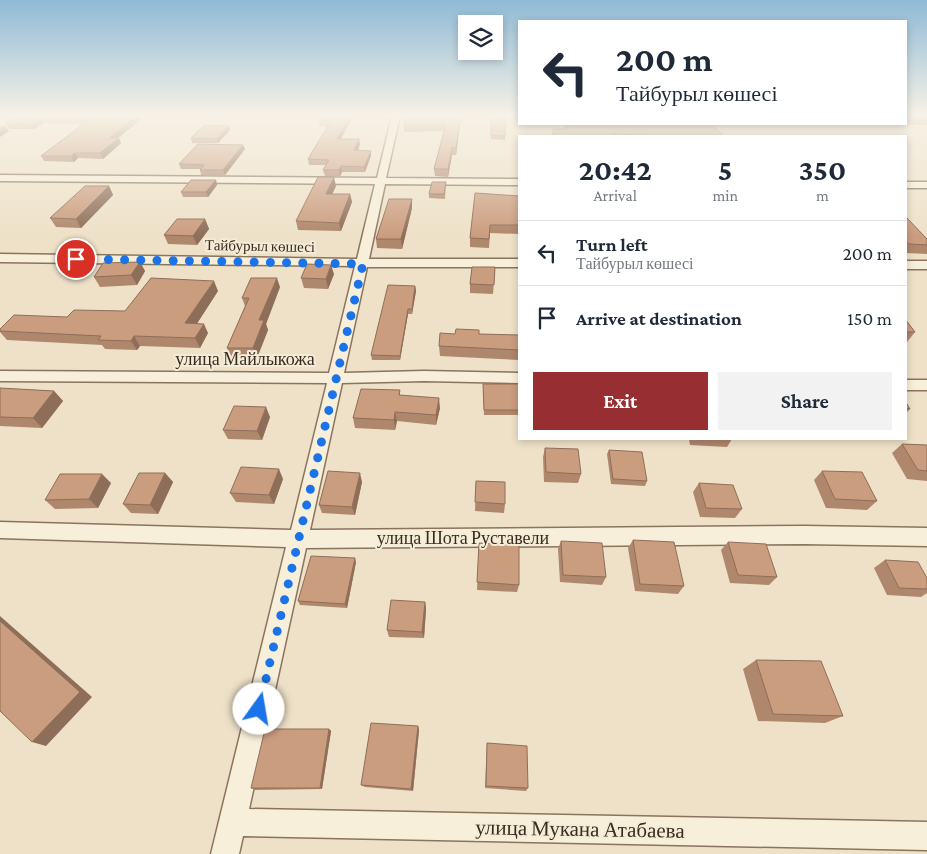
<!DOCTYPE html>
<html lang="en">
<head>
<meta charset="utf-8">
<style>
	:root { --surface:#fff; --page:#f2f2f3; --text:#1f2937; --muted:#747a83; --line:#e0e1e3; --accent:#972e31 }
	body { margin:0; font-family:"Crimson Pro",serif; background:var(--page); color:var(--text); height:100vh; display:flex; flex-direction:column; font-size:19px; white-space:nowrap }
	* { box-sizing:border-box; margin:0 }
	p { font-size:16px; color:var(--muted) }
	.icon { flex:none; width:28px; height:28px; fill:none; stroke:currentColor; stroke-width:2; stroke-linecap:round; stroke-linejoin:round }
	.map { position:relative; flex:1; overflow:hidden }
	.sheet { position:absolute; left:518px; top:135px; width:389px; height:305px; display:flex; flex-direction:column; background:var(--surface); border-radius:0px; box-shadow:0 2px 8px #0003 }
	.sheet>* { flex:none }
	.banner { position:absolute; left:518px; top:20px; width:389px; height:105px; border-radius:0px; box-shadow:0 2px 8px #0003; background:#fff; color:var(--text); overflow:hidden }
	.controls { position:absolute; left:458px; top:15px; display:grid; gap:10px }
	.controls a { display:grid; place-items:center; width:45px; height:45px; border-radius:0px; background:var(--surface); box-shadow:0 2px 8px #0003; font-size:25px }
	.pin { position:absolute; display:grid; place-items:center; width:42px; height:42px; color:#fff; margin:-21px; border:2px solid #fff; border-radius:50%; box-shadow:0 1px 5px #0007 }
	.me { position:absolute; width:55px; margin:-28px; rotate:13deg; stroke-linejoin:round; filter:drop-shadow(0 0 4px #0008) }
	.turn { display:flex; align-items:center; gap:18px; height:105px; padding:0 15px; font-size:22px }
	.turn .icon { width:65px; height:65px; stroke-width:2.5 }
	.turn b { display:block; font-size:35px; line-height:42px }
	.eta { display:flex; justify-content:space-evenly; align-items:center; height:85px; text-align:center }
	.eta b { font-size:30px; font-weight:700; line-height:35px }
	.button { display:flex; gap:10px; margin-top:auto; padding:10px 15px }
	.button a { flex:1; height:58px; border-radius:0px; background:var(--accent); color:#fff; font-size:20px; font-weight:700; line-height:58px; text-align:center }
	.button a+a { background:var(--page); color:var(--text) }
	ul { padding:0; list-style:none }
	li { display:flex; align-items:center; gap:15px; height:65px; padding:0 15px; border-top:1px solid var(--line) }
	li div { flex:1 }
	li b { display:block; font-size:19px }
	li em { font-style:normal }
	.map>svg:first-child { display:block }
</style>
</head>
<body>
<div class="map">
<svg width="927" height="854" viewBox="0 0 927 854">
	<rect width="100%" height="100%" fill="#eee1c8"/>
	<g fill="none" stroke-linecap="round" stroke-linejoin="round">
		<g stroke="#89745d" stroke-width="3">
			<g id="minor">
				<path d="M392 116H400L386 178 519 179V185L385 184 369 259H519V267H367L344 373 424 371 519 373V383L424 381 342 383 310 530 804 526 927 528V546L804 544 306 548 249 809 927 822V850L243 836 239 854H211L286 547 0 538V522L291 530 327 383 0 381V371L329 373 355 266 0 262V254L357 259 375 184 0 181V175L377 178Z"/>
				<rect x="905" y="182" width="22" height="6"/>
				<rect x="905" y="261" width="22" height="8"/>
				<rect x="905" y="380" width="22" height="10"/>
			</g>
		</g>
		<use href="#minor" fill="#f8efdb" fill-rule="evenodd"/>
	</g>
	<g fill="#af876d">
		<path d="M17 116H145L118 138 121 143 103 159 78 158 74 162 44 161 41 156 84 124 44 123 34 129H9L6 123Z"/>
		<path d="M322 116H353L341 139 360 144 358 151 371 156 365 172H342L340 176H325L323 170 326 165H309L308 159 328 126H320L319 121Z"/>
		<path d="M405 116H461L456 155H452L448 177 435 176 434 169 444 131 404 132V125Z"/>
		<path d="M491 116H505V140L491 139Z"/>
		<path d="M905 116H927V125H907L905 123Z"/>
		<path d="M564 124H713L723 136H552L553 129H565Z"/>
		<path d="M230 130 218 143H192L191 138Z"/>
		<path d="M245 149 225 175H201L200 170 201 169H181L179 164Z"/>
		<path d="M216 180 217 185 208 197H183L181 192Z"/>
		<path d="M446 182 445 199 429 198V194Z"/>
		<path d="M109 186 113 195 81 228 56 227 50 218Z"/>
		<path d="M336 186 332 194H350L352 202 341 231 298 230 296 221Z"/>
		<path d="M519 196V234L490 233 489 248 470 247V238Z"/>
		<path d="M412 199V208L402 249 377 248 376 239Z"/>
		<path d="M905 216 927 239V254L905 253Z"/>
		<path d="M205 219 209 229 197 245 168 244 164 235Z"/>
		<path d="M140 262 145 271 137 285 100 287 94 277Z"/>
		<path d="M495 267 493 294 470 293V284Z"/>
		<path d="M334 274 328 289 304 288 301 278Z"/>
		<path d="M415 286 416 291 412 314H408L400 360H372L371 355Z"/>
		<path d="M280 287 266 324 268 330 257 358H231L227 348 245 306 242 298Z"/>
		<path d="M218 291 197 323 208 333 200 348 140 346 137 350 105 349 102 345 7 340 0 332V329L125 311Z"/>
		<path d="M905 319 915 332 907 342H905Z"/>
		<path d="M479 334 519 335V360L440 356 439 346Z"/>
		<path d="M519 384V415H484L483 389Z"/>
		<path d="M0 388 54 391 63 401 42 428 0 426Z"/>
		<path d="M400 390V395L440 408 436 425 397 421 395 430 355 428 353 418Z"/>
		<path d="M905 401 910 409 905 414Z"/>
		<path d="M270 417 262 440 228 439 223 430Z"/>
		<path d="M572 439H594V440Z"/>
		<path d="M689 439H732L727 447 690 445Z"/>
		<path d="M902 444 927 445V481L907 479 892 453Z"/>
		<path d="M545 448 581 474 578 483 544 482 543 457Z"/>
		<path d="M609 450 647 481 645 486 611 484 607 454Z"/>
		<path d="M822 471 877 501 867 510 826 508 814 480Z"/>
		<path d="M165 473 173 482 158 514 131 513 123 504Z"/>
		<path d="M283 479 274 504 236 502 230 493Z"/>
		<path d="M476 481 505 504 504 513 475 511Z"/>
		<path d="M362 482 355 515 322 513 319 505Z"/>
		<path d="M111 483 98 508 55 509 45 500Z"/>
		<path d="M699 483 742 509 735 518 700 517 693 492Z"/>
		<path d="M633 540 684 586 678 594 635 591 628 548Z"/>
		<path d="M561 541 606 577 602 585 560 582 558 549Z"/>
		<path d="M728 542 777 577 769 585 730 583 721 550Z"/>
		<path d="M479 543 519 585 517 592 477 590Z"/>
		<path d="M885 560 927 578V593L921 597 887 595 874 568Z"/>
		<path d="M356 562 347 608 300 605 298 601Z"/>
		<path d="M425 602 426 609 424 638 389 637 387 630Z"/>
		<path d="M756 660 843 716 825 723 758 721 743 669Z"/>
		<path d="M418 726 419 730 413 791 365 787 361 785Z"/>
		<path d="M329 729 331 731 322 789 255 790 251 788Z"/>
		<path d="M487 743 528 788 526 791 485 788Z"/>
	</g>
	<g fill="#8e6e59">
		<path d="M136 116H145L112 143 110 138Z"/>
		<path d="M350 116H353L338 144 337 139Z"/>
		<path d="M461 116 456 155V148Z"/>
		<path d="M41 117 44 123 34 129 31 124Z"/>
		<path d="M229 126 230 130 218 143 217 139Z"/>
		<path d="M6 127 9 131 0 137V131Z"/>
		<path d="M119 138 121 143 103 159 100 153Z"/>
		<path d="M359 139 360 144 355 156 354 150Z"/>
		<path d="M243 145 245 149 225 175 223 170Z"/>
		<path d="M452 148V155L448 177V169Z"/>
		<path d="M371 151V156L365 172 364 167Z"/>
		<path d="M75 153 78 158 74 162 71 156Z"/>
		<path d="M341 166 342 172 340 176 339 170Z"/>
		<path d="M334 177 336 186 328 203 326 194Z"/>
		<path d="M216 180 217 185 208 197 206 192Z"/>
		<path d="M109 186 113 195 81 228 76 219Z"/>
		<path d="M350 194 352 202 341 231 339 223Z"/>
		<path d="M412 199V208L402 249 401 239Z"/>
		<path d="M205 219 209 229 197 245 193 236Z"/>
		<path d="M140 262 145 271 137 285 131 275Z"/>
		<path d="M331 265 334 274 328 289 326 279Z"/>
		<path d="M277 278 280 287 266 324 268 330 257 358 253 348 259 320Z"/>
		<path d="M214 281 218 291 191 333 185 323Z"/>
		<path d="M415 286 416 291 412 314V309Z"/>
		<path d="M408 309V314L400 360V356Z"/>
		<path d="M204 324 208 333 200 348 195 338Z"/>
		<path d="M134 336 140 346 137 350 131 341Z"/>
		<path d="M54 391 63 401 42 428 33 418Z"/>
		<path d="M439 398 440 408 436 425V415Z"/>
		<path d="M266 407 270 417 262 440 257 431Z"/>
		<path d="M395 412 397 421 395 430 394 420Z"/>
		<path d="M279 469 283 479 274 504 269 495Z"/>
		<path d="M165 473 173 482 158 514 150 505Z"/>
		<path d="M360 473 362 482 355 515 352 507Z"/>
		<path d="M102 474 111 483 98 508 89 499Z"/>
		<path d="M355 558 356 562 347 608 345 604Z"/>
		<path d="M425 602 426 609 424 638 422 632Z"/>
		<path d="M0 616 92 697 46 746 32 742 0 621Z"/>
		<path d="M418 726 419 730 413 791 411 789Z"/>
		<path d="M329 729 331 731 322 789 320 788Z"/>
	</g>
	<g fill="#cb9d7f" stroke="#8e6e59">
		<path d="M17 116H136L110 138H119L100 153H75L71 156H41L90 119 41 117 31 124 6 123Z"/>
		<path d="M322 116H350L337 139H359L354 150 371 151 364 167 341 166 339 170H323L329 160 308 159 331 121H319Z"/>
		<path d="M405 116H461L456 148H452L448 169H434L446 124 404 125Z"/>
		<path d="M491 116H505V136L491 135Z"/>
		<path d="M905 116H927V121H910L905 117Z"/>
		<path d="M566 124H713L723 136H672L611 134 612 136H554L553 129H567Z"/>
		<path d="M204 125 229 126 217 139 191 138Z"/>
		<path d="M0 127H6L0 131Z"/>
		<path d="M198 144 243 145 223 170H200L204 165 179 164Z"/>
		<path d="M318 177H334L326 194H350L339 223 296 221Z"/>
		<path d="M191 180H216L206 192H181Z"/>
		<path d="M432 182H446L444 194H429Z"/>
		<path d="M85 186H109L76 219 50 218Z"/>
		<path d="M475 193 519 196V225H490L489 239 470 238Z"/>
		<path d="M389 199H412L401 239H376Z"/>
		<path d="M905 216 927 239V245L909 244 905 240Z"/>
		<path d="M177 219H205L193 236 164 235Z"/>
		<path d="M140 262 131 275 94 277 103 263Z"/>
		<path d="M307 264 331 265 326 279 301 278Z"/>
		<path d="M472 267H495L494 285 470 284Z"/>
		<path d="M151 278 214 281 185 323 204 324 195 338 134 336 131 341 98 340 101 336 0 331V329L14 315 67 317 74 310 125 311Z"/>
		<path d="M251 278H277L259 320H264L253 348H227L249 298H242Z"/>
		<path d="M388 285 415 286 412 309H408L400 356 371 355Z"/>
		<path d="M905 319 915 332H905Z"/>
		<path d="M456 329 479 330V334L519 335V350L439 346 440 333 455 334Z"/>
		<path d="M483 384H519V410H484Z"/>
		<path d="M0 388 54 391 33 418 0 417Z"/>
		<path d="M361 389 400 390 399 395 439 398 436 415 395 412 394 420 353 418Z"/>
		<path d="M905 401 910 409 905 408Z"/>
		<path d="M234 406 266 407 257 431 223 430Z"/>
		<path d="M902 444 927 445V471L918 470Z"/>
		<path d="M545 448 578 449 581 474 546 472Z"/>
		<path d="M609 450 642 452 647 481 613 479Z"/>
		<path d="M241 467 279 469 269 495 230 493Z"/>
		<path d="M328 471 360 473 352 507 319 505Z"/>
		<path d="M822 471 862 472 877 501 835 499Z"/>
		<path d="M139 473H165L150 505 123 504Z"/>
		<path d="M60 474H102L89 499 45 500Z"/>
		<path d="M476 481 505 482V504L475 502Z"/>
		<path d="M699 483 733 485 742 509 706 508Z"/>
		<path d="M633 540 674 542 684 586 640 584Z"/>
		<path d="M561 541 602 543 606 577 563 575Z"/>
		<path d="M728 542 766 544 777 577 738 575Z"/>
		<path d="M479 543 519 545V585L477 582Z"/>
		<path d="M311 556 355 558 345 604 298 601Z"/>
		<path d="M885 560 918 562 927 578V589L899 588Z"/>
		<path d="M391 600 425 602 422 632 387 630Z"/>
		<path d="M0 621 80 692 32 742 0 711Z"/>
		<path d="M756 660 821 661 843 716 773 714Z"/>
		<path d="M371 723 418 726 411 789 361 785Z"/>
		<path d="M265 729H329L320 788H251Z"/>
		<path d="M487 743 527 746 528 788 486 786Z"/>
	</g>
	<linearGradient id="sky" x2="0" y2="1"><stop stop-color="#8fbad6"/><stop offset="0.49" stop-color="#f7f2e6"/><stop offset="1" stop-color="#f7f2e6" stop-opacity="0"/></linearGradient>
	<rect width="927" height="236" fill="url(#sky)"/>
	<g fill="none" stroke-linecap="round" stroke-linejoin="round">
		<path stroke="#1a73e8" stroke-width="9" stroke-dasharray="0 16.2" d="M76 259 363 264 259 709"/>
	</g>
	<g text-anchor="middle" stroke-width="4" stroke-linejoin="round" paint-order="stroke">
		<g font-size="15" fill="#3a2c20" stroke="#f5ecd7">
			<text transform="translate(260 246) rotate(1)" y="5">Тайбурыл көшесі</text>
		</g>
		<g font-size="18" fill="#3a2c20" stroke="#f5ecd7">
			<text x="245" y="365">улица Майлыкожа</text>
			<text x="463" y="544">улица Шота Руставели</text>
		</g>
		<g font-size="21" fill="#3a2c20" stroke="#f5ecd7">
			<text transform="translate(580 829) rotate(1)" y="7">улица Мукана Атабаева</text>
		</g>
	</g>
</svg>
<div class="controls">
<a><svg class="icon" aria-label="layers" viewBox="0 0 24 24"><path d="M12 4l9 5-9 5-9-5zM3 14l9 5 9-5"/></svg></a>
</div>
<div class="pin" style="left:76px;top:259px;background:#d93025"><svg class="icon" aria-label="arrive" viewBox="0 0 24 24"><path d="M6 21V4h12l-3 4 3 4H6"/></svg></div>
<svg class="me" style="left:259px;top:709px" viewBox="-20 -20 40 40"><circle r="19" fill="#fff"/><path d="M0-13L10 11 0 6-10 11z" fill="#1a73e8"/></svg>
<div class="banner">
<div class="turn"><svg class="icon" aria-label="left" viewBox="0 0 24 24"><path d="M17 20v-9H6M10 6l-5 5 5 5"/></svg><div><b>200 m</b>Тайбурыл көшесі</div></div>
</div>
<section class="sheet">
<div class="eta">
<div><b>20:42</b><p>Arrival</p></div>
<div><b>5</b><p>min</p></div>
<div><b>350</b><p>m</p></div>
</div>
<ul>
<li><svg class="icon" aria-label="left" viewBox="0 0 24 24"><path d="M17 20v-9H6M10 6l-5 5 5 5"/></svg><div><b>Turn left</b><p>Тайбурыл көшесі</p></div><em>200 m</em></li>
<li><svg class="icon" aria-label="arrive" viewBox="0 0 24 24"><path d="M6 21V4h12l-3 4 3 4H6"/></svg><div><b>Arrive at destination</b></div><em>150 m</em></li>
</ul>
<div class="button"><a>Exit</a><a>Share</a></div>
</section>
</div>
</body>
</html>
